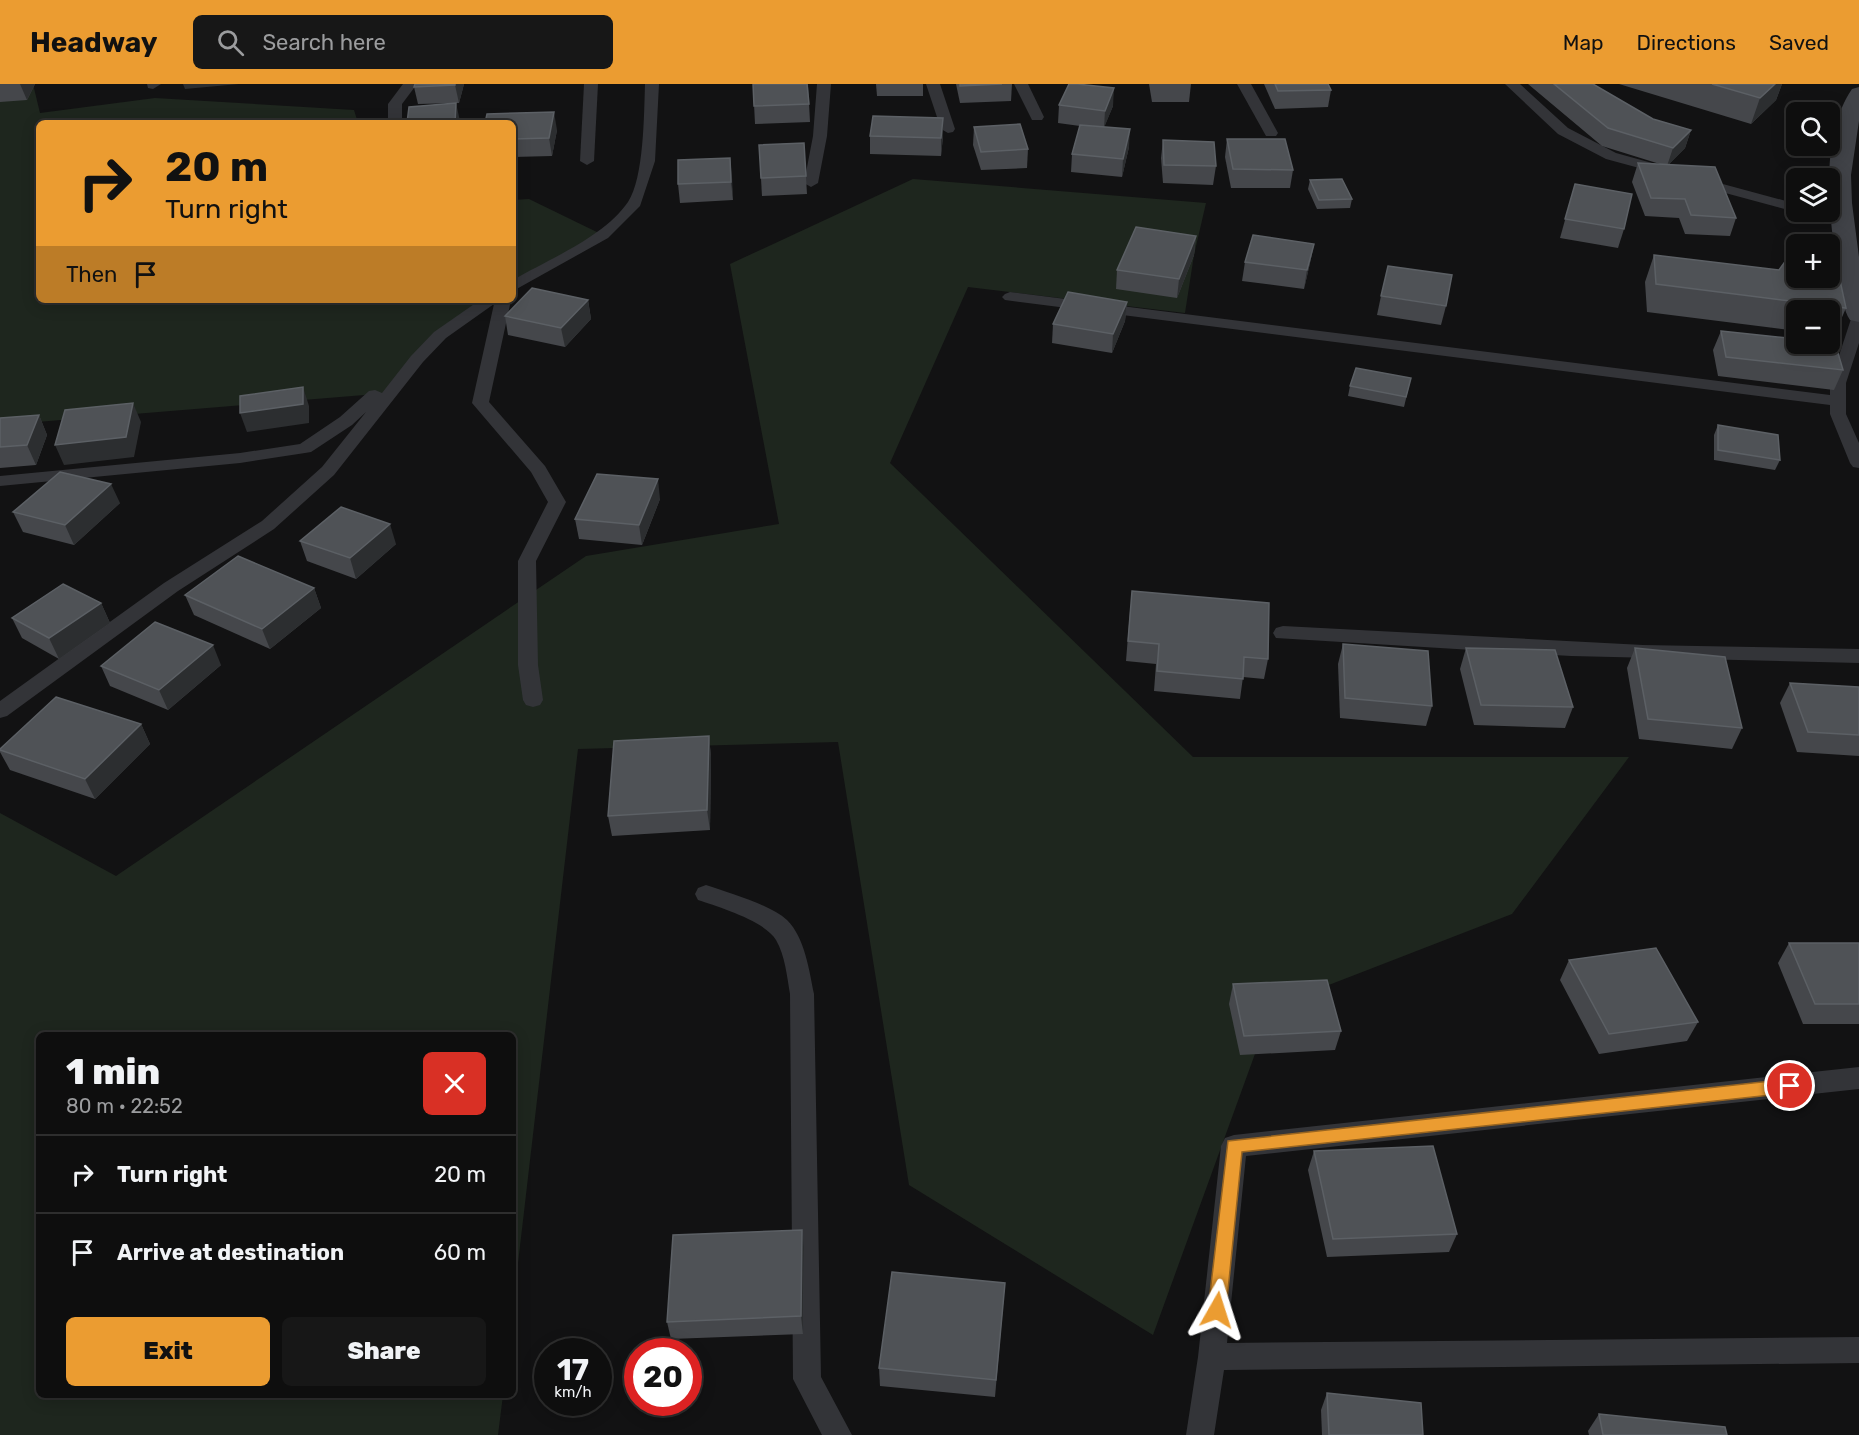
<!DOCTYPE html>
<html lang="en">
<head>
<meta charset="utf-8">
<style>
	:root { --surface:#0e0e0e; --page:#171717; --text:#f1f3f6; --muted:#9b9c9e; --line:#2e2e2e; --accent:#eb9c31 }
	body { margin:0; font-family:Rubik,sans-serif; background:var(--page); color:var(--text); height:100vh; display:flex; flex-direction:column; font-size:22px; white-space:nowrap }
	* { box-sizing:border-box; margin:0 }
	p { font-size:20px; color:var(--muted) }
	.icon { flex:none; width:33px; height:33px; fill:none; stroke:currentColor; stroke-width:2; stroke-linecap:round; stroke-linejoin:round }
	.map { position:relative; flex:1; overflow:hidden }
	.drawer { position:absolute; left:36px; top:948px; width:480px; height:366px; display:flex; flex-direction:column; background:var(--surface); border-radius:9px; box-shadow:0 3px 15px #0003,0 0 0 2px var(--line) }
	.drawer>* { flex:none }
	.banner { position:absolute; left:36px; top:36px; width:480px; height:183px; border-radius:9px; box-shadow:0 3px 15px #0003,0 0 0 2px var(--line); background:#eb9c31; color:#111; overflow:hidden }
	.fabs { position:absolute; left:1786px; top:18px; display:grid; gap:12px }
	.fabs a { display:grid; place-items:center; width:54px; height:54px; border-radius:9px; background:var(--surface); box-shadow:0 3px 15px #0003,0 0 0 2px var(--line); font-size:30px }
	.speed { position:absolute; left:534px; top:1254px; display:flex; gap:12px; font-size:30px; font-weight:700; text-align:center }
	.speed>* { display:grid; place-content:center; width:78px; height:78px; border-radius:50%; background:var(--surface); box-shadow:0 3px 15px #0003,0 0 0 2px var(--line); line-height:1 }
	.speed small { font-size:15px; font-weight:400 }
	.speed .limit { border:9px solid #d22; background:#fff; color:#111 }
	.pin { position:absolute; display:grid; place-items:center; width:51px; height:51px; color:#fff; margin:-26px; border:3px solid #fff; border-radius:50%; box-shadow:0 2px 6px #0007 }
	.me { position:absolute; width:66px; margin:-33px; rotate:6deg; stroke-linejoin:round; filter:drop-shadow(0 0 4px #0008) }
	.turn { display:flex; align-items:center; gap:21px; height:126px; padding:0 30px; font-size:27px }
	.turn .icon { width:78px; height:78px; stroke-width:2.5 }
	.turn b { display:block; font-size:42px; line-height:51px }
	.then { display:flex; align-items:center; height:57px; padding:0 30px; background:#0003; gap:12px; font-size:22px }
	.round { display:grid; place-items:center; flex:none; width:63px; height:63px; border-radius:9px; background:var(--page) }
	.headline { display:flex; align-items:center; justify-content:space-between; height:102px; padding:0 30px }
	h1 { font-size:36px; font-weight:800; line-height:45px }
	.action { display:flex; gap:12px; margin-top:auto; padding:12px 30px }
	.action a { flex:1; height:69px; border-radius:9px; background:var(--accent); color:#111; font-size:24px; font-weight:800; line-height:69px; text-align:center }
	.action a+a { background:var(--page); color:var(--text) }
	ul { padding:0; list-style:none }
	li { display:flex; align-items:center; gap:18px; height:78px; padding:0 30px; border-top:2px solid var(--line) }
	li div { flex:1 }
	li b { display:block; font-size:22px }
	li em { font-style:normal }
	header { display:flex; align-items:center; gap:36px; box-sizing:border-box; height:84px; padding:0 30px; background:var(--accent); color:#111 }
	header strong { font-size:28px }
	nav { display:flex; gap:33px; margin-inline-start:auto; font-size:21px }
	.search { width:420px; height:54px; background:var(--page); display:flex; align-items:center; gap:15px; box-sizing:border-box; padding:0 21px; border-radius:9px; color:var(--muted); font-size:22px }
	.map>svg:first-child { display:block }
</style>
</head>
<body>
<header>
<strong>Headway</strong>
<div class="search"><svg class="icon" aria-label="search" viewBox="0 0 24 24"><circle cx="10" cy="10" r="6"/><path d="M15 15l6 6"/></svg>Search here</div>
<nav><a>Map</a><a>Directions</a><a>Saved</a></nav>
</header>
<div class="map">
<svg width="1859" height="1351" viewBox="0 0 1859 1351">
	<rect width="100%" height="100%" fill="#121213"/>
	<g fill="#1e261e">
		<path d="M0 0H33L40 29 155 14 354 26 358 39H39V216H490L472 227 389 309 0 341Z"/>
		<path d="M913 95 1206 119 1194 171 1185 229 968 203 890 379 1193 673H1629L1512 830 1272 923 1153 1251 909 1101 838 658 578 665 513 1222V951H39V1311H503L498 1351H0V729L116 792 586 472 779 440 730 180Z"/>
		<path d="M529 115 603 151 513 202V116Z"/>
	</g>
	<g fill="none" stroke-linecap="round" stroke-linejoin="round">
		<g fill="#333438" fill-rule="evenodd">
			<path d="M147 0H161L153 5 148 4Z"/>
			<path d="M403 0H417L402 20V39H388V20Z"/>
			<path d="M584 0H598L594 77 587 81 580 77Z"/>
			<path d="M645 0H659L655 77 640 122 608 154 513 207V196C549 175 604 153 628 118 644 94 644 30 645 0Z"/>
			<path d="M817 0H831L827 52 818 99 811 103 804 99 813 52Z"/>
			<path d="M926 0H940L955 45 953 48 948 49 941 45Z"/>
			<path d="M1014 0H1028L1044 33 1042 36H1032Z"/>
			<path d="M1237 0H1251L1278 49 1276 52H1266Z"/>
			<path d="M1505 0H1520L1568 44 1616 69 1670 84 1672 87 1665 91 1606 75 1558 50Z"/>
			<path d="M1697 93 1797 120V128H1800L1792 127 1692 100 1690 97Z"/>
			<path d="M1830 127 1845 130 1847 133 1840 137 1809 131 1807 128Z"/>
			<path d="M1010 208 1830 311V299L1851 235 1859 230V259L1846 299V330L1859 359V384L1853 383 1850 379 1830 330V321L1005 216 1002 213 1005 210Z"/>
			<path d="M480 216H511L489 318 545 382 566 418 536 477 538 581 543 616 540 621 533 623 526 621 523 616 518 581V477L548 418 531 388 472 319 494 220 446 254 423 278 334 391 274 445 178 507 7 632 0 634V617L164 499 262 437 322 383 366 328 352 341 311 368 305 369 240 379 0 402V392L240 369 300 360 340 333 369 307 375 306 382 309 411 272 434 248Z"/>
			<path d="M1283 542 1643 561 1859 565V579L1571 572 1276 554 1273 549 1276 544Z"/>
			<path d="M706 801C729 809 769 820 787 836 805 854 809 886 814 910L821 1293 852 1351H822L793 1295 790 910C787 893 785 871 776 856 765 837 719 823 698 816L695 810 698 804Z"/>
			<path d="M1859 983V1005L1246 1072 1227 1259 1859 1253V1279L1224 1286 1214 1351H1186L1198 1273 1221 1062 1225 1054 1234 1051Z"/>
		</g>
		<path fill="#414348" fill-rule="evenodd" d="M1859 3V37L1851 91 1852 119 1859 173V238L1850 236C1843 226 1842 209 1840 197 1829 141 1818 54 1852 5Z"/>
	</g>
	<g fill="#45474b">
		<path d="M0 0H35L27 16 0 18Z"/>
		<path d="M464 0 459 19 418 20 414 3Z"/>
		<path d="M753 0H816H808L810 38 755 40Z"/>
		<path d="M876 0H923V12H877Z"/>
		<path d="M956 0H1012L1011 17 960 19Z"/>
		<path d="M1149 0H1191L1189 18H1152Z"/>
		<path d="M1264 0H1328L1331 6 1328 23 1275 25Z"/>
		<path d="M1528 0H1593L1653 35 1691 46 1685 64 1668 81 1736 134 1730 152 1685 150 1679 134 1645 132 1632 98 1638 79 1663 81 1602 62Z"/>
		<path d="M1619 0H1782L1776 16 1751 40Z"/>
		<path d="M1059 21 1113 22 1104 43 1129 63 1122 93 1071 88 1072 70 1080 42 1058 39Z"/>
		<path d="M513 39 557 46 552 72 513 73Z"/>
		<path d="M974 43 1028 65 1027 84 981 86 973 61Z"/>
		<path d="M870 52H943L941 72 870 70Z"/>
		<path d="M1227 55 1293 86 1290 104H1231L1225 73Z"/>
		<path d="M1163 56 1216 82 1213 101 1163 99 1161 74Z"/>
		<path d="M804 59 807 110 762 112 759 61Z"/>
		<path d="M730 74 733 116 680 119 678 100Z"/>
		<path d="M1310 96 1352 115 1350 124 1317 125 1308 105Z"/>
		<path d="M1575 100 1624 145 1618 164 1560 154Z"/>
		<path d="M1196 152 1194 171 1177 214 1116 205 1117 186Z"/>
		<path d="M1314 160 1310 179 1304 205 1242 197 1245 178Z"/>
		<path d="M1654 171 1846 224 1834 252H1830V226H1797V247L1647 228 1645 198Z"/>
		<path d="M1381 212 1446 222 1441 241 1377 231Z"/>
		<path d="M588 216 591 235 565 263 508 251 505 232Z"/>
		<path d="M1127 218 1125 237 1112 269 1052 259 1053 240Z"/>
		<path d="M1721 247 1843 286 1834 306 1718 292 1713 266Z"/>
		<path d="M1411 294 1404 323 1348 312 1350 302Z"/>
		<path d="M39 331 47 351 36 381 0 384V334Z"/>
		<path d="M1718 341 1780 376 1775 386 1714 376V351Z"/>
		<path d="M660 415 642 461 579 455 575 435Z"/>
		<path d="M120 419 74 461 23 448 13 428Z"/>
		<path d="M300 457 396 460 356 495 307 477Z"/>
		<path d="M314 504 321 524 270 565 194 531 185 511Z"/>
		<path d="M101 519 110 539 59 575 22 554 12 534Z"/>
		<path d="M1130 527 1268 575 1264 595 1243 593 1240 615 1154 607 1156 580 1126 577Z"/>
		<path d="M1343 560 1432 622 1426 642 1340 634 1338 580Z"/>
		<path d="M1466 564 1573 623 1565 644 1474 641 1460 585Z"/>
		<path d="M1635 564 1742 644 1732 665 1639 655 1627 584Z"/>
		<path d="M221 581 168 626 110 602 101 582Z"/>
		<path d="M1790 599 1859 603V672L1797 668 1780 619Z"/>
		<path d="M141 640 150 660 95 715 10 686 0 668V665Z"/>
		<path d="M709 652 711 673 710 746 612 752 608 732Z"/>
		<path d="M1789 859H1859V940H1803L1778 879Z"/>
		<path d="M1569 876 1698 938 1687 957 1599 970 1560 896Z"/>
		<path d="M1233 900 1341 947 1335 966 1240 971 1229 920Z"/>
		<path d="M1314 1067 1457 1150 1449 1168 1327 1173 1308 1086Z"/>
		<path d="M804 1164 803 1250 671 1255 667 1238Z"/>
		<path d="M1005 1199 995 1313 880 1302 879 1284Z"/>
		<path d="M1327 1309 1423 1351H1322L1321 1326Z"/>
		<path d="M1599 1330 1727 1351H1589L1588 1347Z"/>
	</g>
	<g fill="#2c2e30">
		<path d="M20 0H35L27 16Z"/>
		<path d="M183 0H239L185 5Z"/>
		<path d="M455 0H464L459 19 455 1Z"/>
		<path d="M1775 0H1782L1776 16 1751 40 1760 14Z"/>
		<path d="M1114 4 1113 22 1104 44 1105 27Z"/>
		<path d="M456 19 460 37V39H455Z"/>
		<path d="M554 28 557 46 552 72 549 54Z"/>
		<path d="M943 34V52L941 72V54Z"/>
		<path d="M1130 45 1129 63 1122 93 1123 75Z"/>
		<path d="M1691 46 1685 64 1667 82 1673 64Z"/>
		<path d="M730 74 732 92 733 116 731 98Z"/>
		<path d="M1196 152 1194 171 1177 214 1179 195Z"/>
		<path d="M1314 160 1310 179 1304 205 1307 186Z"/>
		<path d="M437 216H459L438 220Z"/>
		<path d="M588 216 591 235 565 263 561 244Z"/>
		<path d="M1127 218 1125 237 1112 269 1113 250Z"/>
		<path d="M303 303 309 322V339L247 348 240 329Z"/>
		<path d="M133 319 141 338 134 373 64 381 55 361Z"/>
		<path d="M39 331 47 351 36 381 27 361Z"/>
		<path d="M658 395 660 415 642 461 639 441Z"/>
		<path d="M111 400 120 419 74 461 65 441Z"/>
		<path d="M390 440 396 460 356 495 350 474Z"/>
		<path d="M314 504 321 524 270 565 262 545Z"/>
		<path d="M101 519 110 539 59 575 49 554Z"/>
		<path d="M213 561 221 581 168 626 159 606Z"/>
		<path d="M141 640 150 660 95 715 85 695Z"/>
		<path d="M709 652 711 673 710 746 707 726Z"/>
		<path d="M802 1146 804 1164 803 1250 801 1232Z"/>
	</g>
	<g fill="#4f5256" stroke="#5c6065" stroke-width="1.5">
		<path d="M415 0H455V1L414 3Z"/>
		<path d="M753 0H807L809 20 754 22Z"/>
		<path d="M960 0H1002L960 2Z"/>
		<path d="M1069 0H1077L1114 4 1105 27 1059 21Z"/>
		<path d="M1275 0H1328L1331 6 1278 7Z"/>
		<path d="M1554 0H1593L1653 35 1691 46 1673 64 1608 44Z"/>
		<path d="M1712 0H1775L1760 14Z"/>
		<path d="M456 19 455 39H407L409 23Z"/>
		<path d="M554 28 549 54 513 55V39H485L487 30Z"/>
		<path d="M873 32 943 34 941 54 870 52Z"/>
		<path d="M1020 40 1028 65 981 68 974 43Z"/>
		<path d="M1080 41 1130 45 1123 75 1072 70Z"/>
		<path d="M1227 55H1285L1293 86 1233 85Z"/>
		<path d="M1163 56 1214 58 1216 82 1164 81Z"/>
		<path d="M804 59 806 92 761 94 759 61Z"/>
		<path d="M730 74 731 98 678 100V76Z"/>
		<path d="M1638 79 1715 83 1736 134 1691 131 1685 115 1651 114Z"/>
		<path d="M1342 95 1352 115 1319 116 1310 96Z"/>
		<path d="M1575 100 1632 110 1624 145 1565 135Z"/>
		<path d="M1136 143 1196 152 1179 195 1117 186Z"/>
		<path d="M1253 151 1314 160 1307 186 1245 178Z"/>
		<path d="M1654 171 1779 186 1789 172 1797 173V194H1830V177L1836 178 1846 224 1656 200Z"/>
		<path d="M1388 182 1452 191 1446 222 1381 212Z"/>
		<path d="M532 204 588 216 561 244 505 232Z"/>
		<path d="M1068 208 1127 218 1113 250 1053 240Z"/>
		<path d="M1721 247 1797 255V260L1835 259 1843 286 1726 273Z"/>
		<path d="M1356 284 1411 294 1406 313 1350 302Z"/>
		<path d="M303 303V320L240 329V312Z"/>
		<path d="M133 319 126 353 55 361 65 326Z"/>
		<path d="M39 331 27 361 0 363V334Z"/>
		<path d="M1718 341 1778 351 1780 376 1718 366Z"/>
		<path d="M60 388 111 400 65 441 13 428Z"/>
		<path d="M597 390 658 395 639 441 575 435Z"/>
		<path d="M341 423 390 440 350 474 300 457Z"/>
		<path d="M238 472 314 504 262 545 185 511Z"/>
		<path d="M63 500 101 519 49 554 12 534Z"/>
		<path d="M1132 507 1269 519 1268 575 1244 573 1243 595 1157 587 1159 560 1128 557Z"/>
		<path d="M155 538 213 561 159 606 101 582Z"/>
		<path d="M1343 560 1428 567 1432 622 1345 614Z"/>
		<path d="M1466 564 1555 566 1573 623 1481 621Z"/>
		<path d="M1635 564 1725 573 1742 644 1648 635Z"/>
		<path d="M1790 599 1859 603V651L1808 648Z"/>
		<path d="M56 613 141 640 85 695 0 666V665Z"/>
		<path d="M709 652 707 726 608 732 614 657Z"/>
		<path d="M1789 859H1859V920H1815Z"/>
		<path d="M1656 864 1698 938 1609 950 1569 876Z"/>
		<path d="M1327 896 1341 947 1244 952 1233 900Z"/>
		<path d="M1433 1062 1457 1150 1333 1155 1314 1067Z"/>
		<path d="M802 1146 801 1232 667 1238 673 1151Z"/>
		<path d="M892 1188 1005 1199 996 1296 879 1284Z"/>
		<path d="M1327 1309 1421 1319 1423 1351H1329Z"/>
		<path d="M1599 1330 1725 1343 1727 1351H1603Z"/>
	</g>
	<path fill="#eb9c31" stroke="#996520" stroke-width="1.5" d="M1790 995 1795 997 1798 1002 1795 1007 1790 1009 1242 1068 1226 1226 1223 1232 1217 1234 1210 1232 1208 1226 1228 1057Z"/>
</svg>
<div class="fabs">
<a><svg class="icon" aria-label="search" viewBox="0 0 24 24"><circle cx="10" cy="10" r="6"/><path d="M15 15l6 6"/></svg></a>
<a><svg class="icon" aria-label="layers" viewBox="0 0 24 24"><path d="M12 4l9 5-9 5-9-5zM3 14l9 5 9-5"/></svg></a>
<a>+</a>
<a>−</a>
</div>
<div class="speed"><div>17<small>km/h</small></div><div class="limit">20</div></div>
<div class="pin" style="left:1790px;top:1002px;background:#d93025"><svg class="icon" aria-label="arrive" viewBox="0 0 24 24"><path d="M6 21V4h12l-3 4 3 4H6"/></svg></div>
<svg class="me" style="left:1217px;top:1226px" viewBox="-20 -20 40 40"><path d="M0-17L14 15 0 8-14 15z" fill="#eb9c31" stroke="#fff" stroke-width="4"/></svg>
<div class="banner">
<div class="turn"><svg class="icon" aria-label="right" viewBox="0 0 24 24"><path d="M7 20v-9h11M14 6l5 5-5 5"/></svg><div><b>20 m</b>Turn right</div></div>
<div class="then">Then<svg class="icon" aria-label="arrive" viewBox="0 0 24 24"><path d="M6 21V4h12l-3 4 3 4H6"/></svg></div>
</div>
<section class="drawer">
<div class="headline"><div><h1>1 min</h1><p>80 m · 22:52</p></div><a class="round" style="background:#d93025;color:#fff"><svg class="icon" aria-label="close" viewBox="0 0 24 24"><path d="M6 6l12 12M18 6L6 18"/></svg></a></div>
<ul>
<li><svg class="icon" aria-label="right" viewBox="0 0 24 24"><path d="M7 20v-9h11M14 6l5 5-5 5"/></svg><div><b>Turn right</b></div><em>20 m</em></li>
<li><svg class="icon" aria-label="arrive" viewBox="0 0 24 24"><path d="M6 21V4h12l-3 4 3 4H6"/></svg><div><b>Arrive at destination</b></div><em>60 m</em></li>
</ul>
<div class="action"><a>Exit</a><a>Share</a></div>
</section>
</div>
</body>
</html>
